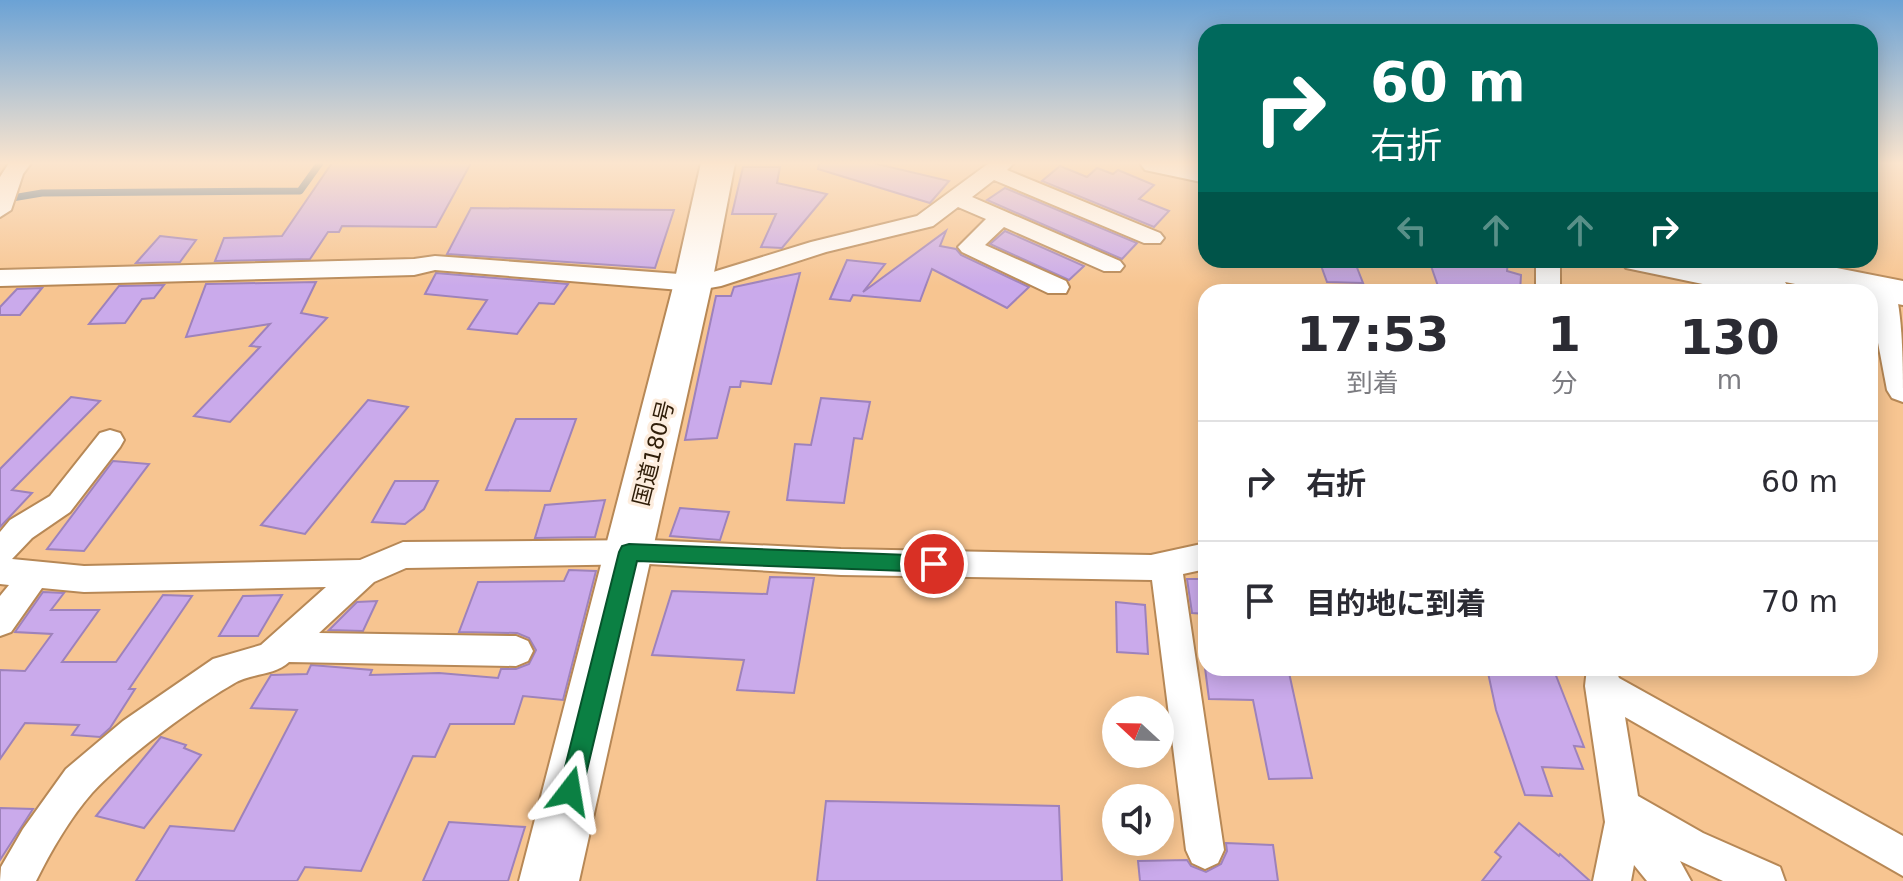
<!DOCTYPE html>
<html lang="ja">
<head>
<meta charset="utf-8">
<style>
	:root { --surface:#fff; --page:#f2f2f3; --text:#2b2b33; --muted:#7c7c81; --line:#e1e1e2 }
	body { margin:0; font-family:"DejaVu Sans","Noto Sans JP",sans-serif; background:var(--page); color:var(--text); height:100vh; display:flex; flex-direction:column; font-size:30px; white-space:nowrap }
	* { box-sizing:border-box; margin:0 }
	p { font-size:26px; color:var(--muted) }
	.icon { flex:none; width:44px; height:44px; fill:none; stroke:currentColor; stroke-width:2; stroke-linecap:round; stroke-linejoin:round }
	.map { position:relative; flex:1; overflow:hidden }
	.panel { position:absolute; left:1198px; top:284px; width:680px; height:392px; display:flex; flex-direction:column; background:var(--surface); border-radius:24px; box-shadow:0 4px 20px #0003 }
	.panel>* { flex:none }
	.hud { position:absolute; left:1198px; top:24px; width:680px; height:244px; border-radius:24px; box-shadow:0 4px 20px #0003; background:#00695c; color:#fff; overflow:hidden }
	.needle { width:52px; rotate:292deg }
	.tools { position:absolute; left:1102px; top:696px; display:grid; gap:16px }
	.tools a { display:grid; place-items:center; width:72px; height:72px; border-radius:50%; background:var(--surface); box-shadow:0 4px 20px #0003; font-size:40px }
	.pin { position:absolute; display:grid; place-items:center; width:68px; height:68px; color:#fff; margin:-34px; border:4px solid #fff; border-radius:50%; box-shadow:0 2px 8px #0007 }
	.me { position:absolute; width:88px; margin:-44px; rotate:14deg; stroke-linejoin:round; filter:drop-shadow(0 0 6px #0008) }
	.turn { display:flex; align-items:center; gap:28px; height:168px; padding:0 40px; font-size:36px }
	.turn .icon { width:104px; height:104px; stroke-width:2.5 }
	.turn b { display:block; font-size:56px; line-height:68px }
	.lanes { display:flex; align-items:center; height:76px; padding:0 40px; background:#0003; justify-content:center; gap:40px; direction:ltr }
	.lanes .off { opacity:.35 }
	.eta { display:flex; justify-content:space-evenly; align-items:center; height:136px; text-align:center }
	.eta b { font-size:48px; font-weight:700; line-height:56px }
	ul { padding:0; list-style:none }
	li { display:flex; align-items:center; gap:24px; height:120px; padding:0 40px; border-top:2px solid var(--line) }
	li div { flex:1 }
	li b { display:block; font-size:30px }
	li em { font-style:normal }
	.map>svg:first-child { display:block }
</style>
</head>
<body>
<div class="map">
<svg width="1903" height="881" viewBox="0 0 1903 881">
	<rect width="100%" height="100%" fill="#f7c591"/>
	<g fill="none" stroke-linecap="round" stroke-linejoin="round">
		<path stroke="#466884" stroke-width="7" d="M0 200 42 193 300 191 320 163"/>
	</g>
	<g fill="#caaaeb" stroke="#9e82bb" stroke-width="2">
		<path d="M332 163H471L436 227 342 226 339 232H328L310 259 215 261 224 238 282 236Z"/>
		<path d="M819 163H873L949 181 930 203 818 169Z"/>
		<path d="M1060 166 1087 177 1097 168 1113 174 1118 170 1154 185 1139 199 1169 211 1154 227 1042 181Z"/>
		<path d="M743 167H780L777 183 827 194 782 248 761 247 776 214H732Z"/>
		<path d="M1005 188 1137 243 1122 259 987 200Z"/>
		<path d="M471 208 674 210 655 268 447 254Z"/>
		<path d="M946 231 940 246 956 249 961 255 1029 287 1007 308 932 269 920 301 853 295 850 301 830 299 847 260 885 264 863 292Z"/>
		<path d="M1005 231 1084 266 1069 280 990 244Z"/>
		<path d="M160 236 196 240 180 262 136 263Z"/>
		<path d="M1319 260H1354L1363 283 1327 282Z"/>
		<path d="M1429 260H1508L1507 271 1521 275 1520 292H1440Z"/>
		<path d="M436 273 568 284 554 304 539 303 517 334 468 329 487 300 425 294Z"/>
		<path d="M800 273 771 384 741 381 740 387H730L717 438 685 440 716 296H731L734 287Z"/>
		<path d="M316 282 301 313 327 318 230 422 194 416 260 347 250 346 270 324 186 337 206 284Z"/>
		<path d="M164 285 154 298 142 299 125 323 89 324 119 286Z"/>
		<path d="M42 288 20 315H0V307L17 289Z"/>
		<path d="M71 397 100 401 12 490 32 493 0 527V469Z"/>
		<path d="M821 398 870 402 862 439 854 438 844 503 787 500 795 444 811 445Z"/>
		<path d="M368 400 408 407 305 534 261 525Z"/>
		<path d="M516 419H576L550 491 486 490Z"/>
		<path d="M113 461 149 464 84 551 47 549Z"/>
		<path d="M395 481H438L424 509 405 524 372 522Z"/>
		<path d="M605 500 595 537 535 538 545 505Z"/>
		<path d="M680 508 729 512 720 540 670 536Z"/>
		<path d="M569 570 596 571 563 700 523 696 514 724H450L435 757 413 756 361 871 305 867 297 881H136L170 826 234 831 297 710 251 708 271 675 307 674 311 665 372 670 370 675 439 673 498 678 501 669H516L529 664 536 650 529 638 517 633 459 632 478 582 564 581Z"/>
		<path d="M770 577 814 578 794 693 737 690 744 660 652 655 672 591 767 594Z"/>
		<path d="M1187 579H1206V614L1192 613Z"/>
		<path d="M43 592 64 593 51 610H99L62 662H116L163 595 192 596 129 689H135L110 728 100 737 72 735 79 725 25 723 0 759V670L25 671 52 634 15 632Z"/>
		<path d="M282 595 258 636H219L243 596Z"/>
		<path d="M377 601 363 631 329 630 357 602Z"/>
		<path d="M1116 602 1145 605 1148 654 1117 652Z"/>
		<path d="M1205 668H1288L1312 778 1269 779 1253 700 1209 699Z"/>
		<path d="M1487 668H1553L1584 747 1574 746 1583 769 1542 767 1552 796 1525 795 1496 710Z"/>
		<path d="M161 737 186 745 184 748 201 755 144 828 96 816Z"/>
		<path d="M826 801 1059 806 1062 881H817Z"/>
		<path d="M0 808 33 809 0 860Z"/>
		<path d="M449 822 525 827 508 881H423Z"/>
		<path d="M1519 823 1559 856 1560 854 1590 881H1482L1501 857 1495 852Z"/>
		<path d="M1226 843 1273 845 1278 881H1140L1138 861 1187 860 1191 866 1206 872 1221 864 1227 851Z"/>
	</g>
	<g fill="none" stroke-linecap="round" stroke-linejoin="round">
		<g stroke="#b78856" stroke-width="4">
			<g id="minor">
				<path d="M9 163H31L23 174 11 210 0 217V177Z"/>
				<path d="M989 163H1014L1007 170 1160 233 1164 238 1160 243H1144L994 180 972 197 1120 261 1124 266 1120 271H1104L1004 227 985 245 1066 281 1069 287 1066 293H1048L962 252 958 247 986 219 958 207 933 226 826 252 721 286 693 291 435 270 414 275 0 286V270L414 259 435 256 693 275 710 273 811 242 917 216Z"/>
				<rect x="1536" y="260" width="24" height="32"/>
				<path d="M110 430 120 433 124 440 120 447 70 512 32 538 12 559 84 566 360 560 403 542 649 540 841 549 1151 555 1206 543V569L1183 574 1224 850 1218 863 1205 869 1192 863 1186 850 1152 580 841 575 649 564 406 568 374 582 319 633 516 636 528 641 533 651 528 661 516 666 289 662C274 676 250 673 233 684 193 707 123 759 92 793 70 818 51 851 36 881H0L1 867 23 829 66 769 123 721 213 659 261 645 326 587 84 592 42 588 11 632 0 636V596L9 585 0 584V532L10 520 50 496 100 433Z"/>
				<path d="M1587 668H1615L1619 678 1903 836V876L1625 717 1638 796 1703 833 1780 867 1785 881H1723L1680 861 1691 881H1647L1634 865 1631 881H1593L1605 822 1585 686Z"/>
			</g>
		</g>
		<g stroke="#b78856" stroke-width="4">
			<path id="tertiary" d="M1883 280 1893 283C1903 310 1903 369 1903 402L1892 398 1887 390 1868 290 1873 283Z"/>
		</g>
		<g stroke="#b78856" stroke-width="4">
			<g id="trunk">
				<path d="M701 163H735L712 283 579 881H519L674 283Z"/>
				<path d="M1140 163H1206V183L1145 170Z"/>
				<path d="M1620 260H1701L1719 263 1716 260H1796L1903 281V305L1870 299V292H1836L1785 282 1787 285 1783 292H1741L1626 268Z"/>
			</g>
		</g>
		<use href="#minor" fill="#fff" fill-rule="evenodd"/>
		<use href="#tertiary" fill="#fff" fill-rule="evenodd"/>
		<use href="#trunk" fill="#fff" fill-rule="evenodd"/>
	</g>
	<linearGradient id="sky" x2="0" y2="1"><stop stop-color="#6ba2d5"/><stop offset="0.57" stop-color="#fbe5ce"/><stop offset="1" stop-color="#fbe5ce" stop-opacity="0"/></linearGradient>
	<rect width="1903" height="286" fill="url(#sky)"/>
	<path fill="#0b8043" stroke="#07532c" stroke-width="2" d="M629 544 934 556 941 558 944 564 941 570 934 572 637 561 582 791 579 799 570 803 562 799 559 791 619 552 622 546Z"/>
	<g text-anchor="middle" stroke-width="7" stroke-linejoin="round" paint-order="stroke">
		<g font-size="22" fill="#2f1d08" stroke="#fdedde">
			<text transform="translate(653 453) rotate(-76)" y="8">国道180号</text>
		</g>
	</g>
</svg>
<div class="tools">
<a><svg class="needle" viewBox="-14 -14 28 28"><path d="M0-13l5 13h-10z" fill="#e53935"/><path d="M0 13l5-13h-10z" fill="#7c7c81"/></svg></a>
<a><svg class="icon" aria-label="sound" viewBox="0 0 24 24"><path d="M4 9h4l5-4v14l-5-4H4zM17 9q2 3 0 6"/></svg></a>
</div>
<div class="pin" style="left:934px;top:564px;background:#d93025"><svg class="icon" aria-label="arrive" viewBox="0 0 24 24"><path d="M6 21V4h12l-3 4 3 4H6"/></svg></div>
<svg class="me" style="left:570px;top:791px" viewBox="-20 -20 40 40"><path d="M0-17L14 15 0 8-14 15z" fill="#0b8043" stroke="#fff" stroke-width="4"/></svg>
<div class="hud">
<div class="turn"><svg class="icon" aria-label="right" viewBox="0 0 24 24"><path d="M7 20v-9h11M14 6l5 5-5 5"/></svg><div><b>60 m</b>右折</div></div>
<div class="lanes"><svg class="icon off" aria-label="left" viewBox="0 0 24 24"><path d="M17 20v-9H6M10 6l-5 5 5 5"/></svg><svg class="icon off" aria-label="ahead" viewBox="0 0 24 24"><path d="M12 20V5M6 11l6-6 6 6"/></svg><svg class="icon off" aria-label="ahead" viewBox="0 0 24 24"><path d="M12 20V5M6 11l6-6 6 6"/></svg><svg class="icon" aria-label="right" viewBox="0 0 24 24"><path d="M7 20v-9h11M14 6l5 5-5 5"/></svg></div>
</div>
<section class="panel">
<div class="eta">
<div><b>17:53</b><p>到着</p></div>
<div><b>1</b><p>分</p></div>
<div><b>130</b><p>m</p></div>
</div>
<ul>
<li><svg class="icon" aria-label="right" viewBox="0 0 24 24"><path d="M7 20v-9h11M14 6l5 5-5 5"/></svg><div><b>右折</b></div><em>60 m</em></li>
<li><svg class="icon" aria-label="arrive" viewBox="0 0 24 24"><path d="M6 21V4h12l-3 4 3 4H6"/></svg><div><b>目的地に到着</b></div><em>70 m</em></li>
</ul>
</section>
</div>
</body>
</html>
